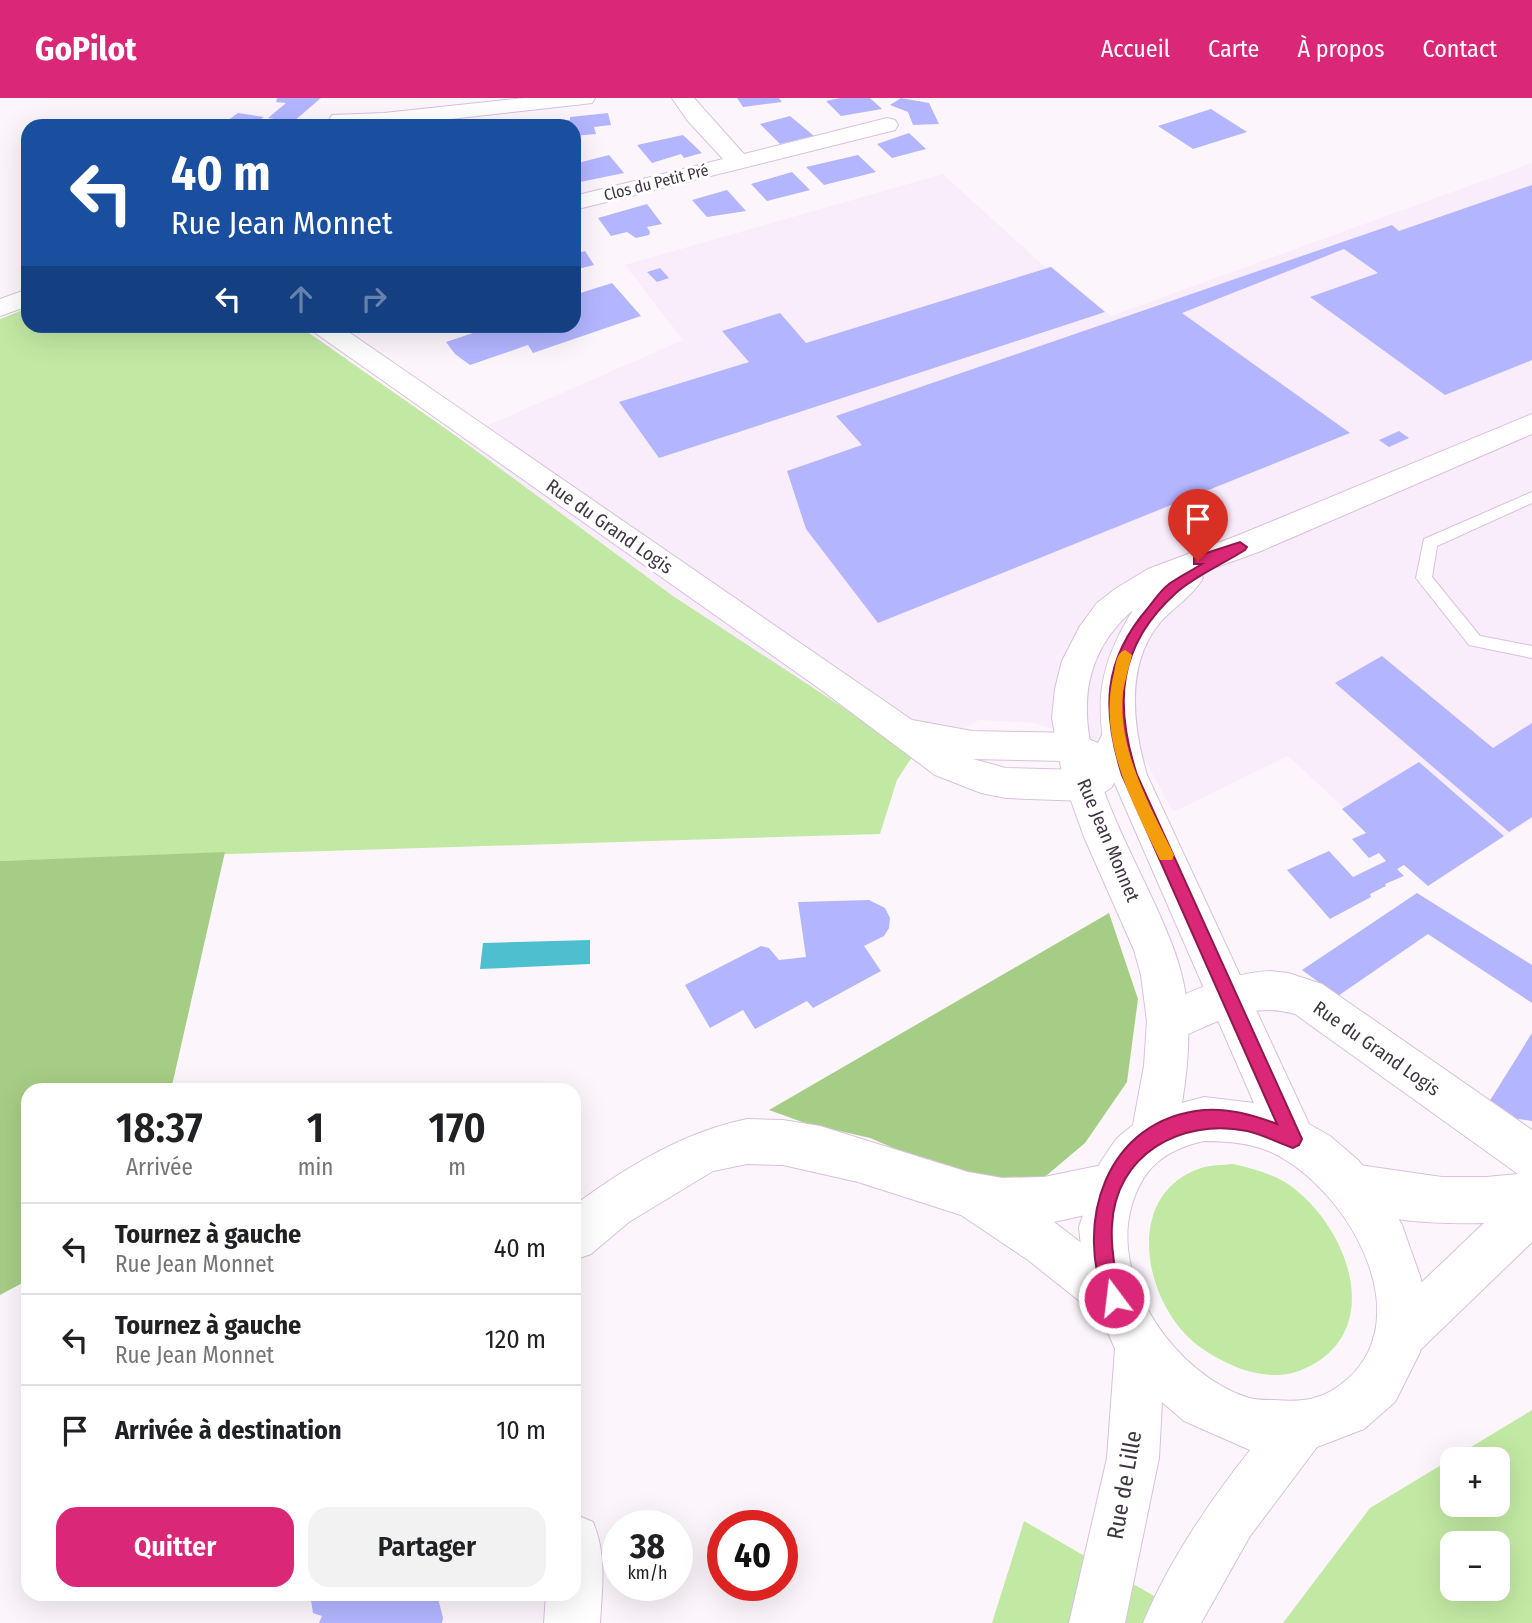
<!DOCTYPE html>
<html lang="fr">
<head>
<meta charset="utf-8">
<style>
	:root { --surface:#fff; --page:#f2f2f2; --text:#202124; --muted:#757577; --line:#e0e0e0; --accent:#db2777 }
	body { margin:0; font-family:"Fira Sans Condensed",sans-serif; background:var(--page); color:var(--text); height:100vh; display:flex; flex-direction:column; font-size:26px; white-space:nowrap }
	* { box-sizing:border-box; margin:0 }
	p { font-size:23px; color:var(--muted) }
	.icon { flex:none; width:38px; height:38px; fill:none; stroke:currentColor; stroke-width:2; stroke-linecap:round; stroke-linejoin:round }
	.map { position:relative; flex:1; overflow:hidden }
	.drawer { position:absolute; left:21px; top:985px; width:560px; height:518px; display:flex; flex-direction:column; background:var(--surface); border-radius:21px; box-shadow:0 7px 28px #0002 }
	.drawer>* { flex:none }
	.top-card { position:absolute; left:21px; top:21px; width:560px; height:214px; border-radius:21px; box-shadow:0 7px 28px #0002; background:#1a4fa0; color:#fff; overflow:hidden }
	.fabs { position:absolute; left:1440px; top:1349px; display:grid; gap:14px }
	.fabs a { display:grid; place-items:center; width:70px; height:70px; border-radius:14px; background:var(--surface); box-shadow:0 7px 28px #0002; font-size:35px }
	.speed { position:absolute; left:602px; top:1412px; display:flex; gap:14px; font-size:35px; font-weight:700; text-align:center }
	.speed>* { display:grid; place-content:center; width:91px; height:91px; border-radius:50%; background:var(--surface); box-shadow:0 7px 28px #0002; line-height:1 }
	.speed small { font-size:18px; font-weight:400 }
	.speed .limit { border:10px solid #d22; background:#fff; color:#111 }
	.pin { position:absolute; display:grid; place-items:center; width:60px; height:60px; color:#fff; margin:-72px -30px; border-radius:50% 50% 50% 0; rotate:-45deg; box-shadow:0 0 7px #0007 }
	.pin .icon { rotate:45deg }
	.me { position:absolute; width:77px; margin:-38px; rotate:345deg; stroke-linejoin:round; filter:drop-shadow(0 0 5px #0008) }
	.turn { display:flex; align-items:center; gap:24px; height:147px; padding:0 35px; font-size:32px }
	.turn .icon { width:91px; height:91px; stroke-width:2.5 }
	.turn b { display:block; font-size:49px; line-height:60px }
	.lanes { display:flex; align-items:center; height:66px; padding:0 35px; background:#0003; justify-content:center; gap:35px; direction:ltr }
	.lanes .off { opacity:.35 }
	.eta { display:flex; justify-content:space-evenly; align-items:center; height:119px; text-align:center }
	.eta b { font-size:42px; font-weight:600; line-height:49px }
	.button { display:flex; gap:14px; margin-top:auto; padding:14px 35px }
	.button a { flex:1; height:80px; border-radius:21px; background:var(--accent); color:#fff; font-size:28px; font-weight:600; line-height:80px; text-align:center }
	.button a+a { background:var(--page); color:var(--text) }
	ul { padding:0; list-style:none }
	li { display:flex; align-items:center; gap:21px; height:91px; padding:0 35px; border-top:2px solid var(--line) }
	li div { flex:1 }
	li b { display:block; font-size:26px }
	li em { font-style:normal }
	header { display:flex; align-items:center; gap:42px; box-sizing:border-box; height:98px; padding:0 35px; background:var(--accent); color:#fff }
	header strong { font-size:33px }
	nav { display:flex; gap:38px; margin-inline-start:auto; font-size:24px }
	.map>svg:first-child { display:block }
</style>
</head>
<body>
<header>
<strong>GoPilot</strong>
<nav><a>Accueil</a><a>Carte</a><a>À propos</a><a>Contact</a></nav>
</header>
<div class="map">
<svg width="1532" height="1525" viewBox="0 0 1532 1525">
	<rect width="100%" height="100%" fill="#fcf6fc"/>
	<path fill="#f9ecfb" d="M1532 65V721L1428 788 1288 658 1173 714 1146 664 1035 625 979 622 914 656 673 498 459 340 683 242 625 167 943 76 1045 169 1051 168 1111 218Z"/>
	<g fill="#c2e9a3" fill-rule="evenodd">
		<path d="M28 210V228H299L459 340 673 498 914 656 897 682 880 736 0 763V221Z"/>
		<path d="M1233 1066C1255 1071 1278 1077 1296 1092 1353 1138 1385 1240 1299 1273 1281 1280 1259 1277 1241 1271 1222 1263 1203 1254 1187 1238 1142 1193 1126 1095 1201 1070 1210 1067 1223 1067 1233 1066Z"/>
		<path d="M1532 1312V1525H1283L1370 1410ZM1452 1362H1498V1407H1452ZM1452 1446H1498V1491H1452Z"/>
		<path d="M1024 1423 1201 1525H992Z"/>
	</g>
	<g fill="#a6cd86">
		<path d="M225 754 171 992H28V1182L0 1197V763Z"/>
		<path d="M1109 815 1138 901 1127 984 1085 1045 1034 1088 950 1074 870 1040 805 1025 769 1012Z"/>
	</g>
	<path fill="#4dbfce" d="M590 842V866L480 871 483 845Z"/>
	<g fill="#b3b5ff">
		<path d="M277 0H321L293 24 268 20 286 5 276 4Z"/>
		<path d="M737 0H779L782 4 743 9Z"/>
		<path d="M840 0H870L882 11 841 18 826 3Z"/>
		<path d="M901 0 929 5 939 26 913 27 908 14 890 7Z"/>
		<path d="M1211 11 1247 34 1193 51 1158 28Z"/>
		<path d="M238 15 264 19 252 28H220Z"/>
		<path d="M608 15 611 27 594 29 596 36 574 38V28H548L547 24 570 22V19Z"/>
		<path d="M790 18 814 38 780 46 760 26Z"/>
		<path d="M909 35 926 51 892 60 877 46Z"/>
		<path d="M683 37 702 55 684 60 681 56 652 65 637 47Z"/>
		<path d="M609 57 624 75 580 84 574 77V66Z"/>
		<path d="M858 57 876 74 824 87 806 69Z"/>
		<path d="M792 74 810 92 767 103 751 86Z"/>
		<path d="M1532 87V262L1445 297 1310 199 1378 175 1344 151 1182 215 1350 335 878 525 806 431 787 373 862 347 836 318 1392 127 1399 133Z"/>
		<path d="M727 92 746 113 707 119 692 102Z"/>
		<path d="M647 106 662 126 647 129 650 134 649 137 636 140 627 134 611 138 598 120Z"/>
		<path d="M585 153 594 167 574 172V156Z"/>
		<path d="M1051 169 1105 214 659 360 619 304 749 264 722 233 780 215 806 245Z"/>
		<path d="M660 170 669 180 657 184 647 174Z"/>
		<path d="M612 185 641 218 533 255 528 247 470 267 455 256 446 244 494 228H574V197Z"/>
		<path d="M1399 333 1409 340 1389 349 1379 342Z"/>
		<path d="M1382 558 1493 650 1532 625V719L1509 734 1335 585Z"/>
		<path d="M1419 664 1504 738 1428 788 1404 767 1397 771 1404 778 1385 786 1386 788 1370 796 1371 799 1330 821 1287 772 1329 753 1353 779 1386 763 1379 755 1369 760 1352 741 1366 735 1342 711Z"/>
		<path d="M1417 795 1532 867V905L1428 836 1338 898 1302 872Z"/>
		<path d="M869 802 885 810 890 820 889 830 884 838 864 848 881 873 813 910 807 903 755 931 743 912 710 930 685 887 761 848 769 850 779 862 806 859 798 804Z"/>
		<path d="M1532 935V1023L1512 1020 1489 1004Z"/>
		<path d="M310 1496H437L443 1520 442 1525H319L322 1518 313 1515Z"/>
	</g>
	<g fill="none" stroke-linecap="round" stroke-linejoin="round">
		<g stroke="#d9c0dd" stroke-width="2">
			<path id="service" d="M1532 394V405L1437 448 1432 479 1480 538 1532 548V560L1469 547 1416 480 1424 441Z"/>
		</g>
		<g stroke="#d9c0dd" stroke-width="2">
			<g id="minor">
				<path d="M525 0H595L592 5 584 6 389 28H338L329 22 332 17 384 15Z"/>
				<path d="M672 0H694L744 56 887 20 895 22 898 27 895 32 574 112V98L723 61 687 22Z"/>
				<path d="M28 191V208L0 218V201Z"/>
				<path d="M310 228H340L912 622 972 633 1074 635 1098 645 1105 631 1118 627 1131 631 1136 641 1112 689 1098 699 1085 703 1006 700 981 695 935 677 820 591 314 234ZM973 661 1068 663 1080 672 1006 670Z"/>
				<path d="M1270 873 1288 875 1322 886 1532 1032V1144L1415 1257 1398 1265 1381 1257 1373 1240 1381 1223 1484 1125C1436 1126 1380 1124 1336 1105L1329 1089 1336 1073 1352 1066 1442 1079H1486L1518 1076 1295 916C1248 902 1212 927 1170 944L1155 938 1149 924 1155 910C1192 893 1228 875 1270 873Z"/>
				<path d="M747 1021 783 1022 820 1028 968 1074 1002 1080 1044 1079 1112 1065 1128 1072 1135 1088 1128 1104 1112 1111 1054 1124 1131 1183 1138 1200 1131 1217 1114 1224 1097 1217 1028 1162 961 1117 858 1084 783 1067 747 1066 713 1073 629 1124 591 1156 574 1162V1108L576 1106C628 1068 684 1034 747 1021Z"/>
				<path d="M574 1416 593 1424C607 1457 602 1490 600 1525H544L546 1496H574Z"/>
			</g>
		</g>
		<g stroke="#d9c0dd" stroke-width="2">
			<path id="tertiary" d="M1532 316V336L1261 453 1200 475 1203 480C1193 498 1172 510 1158 527 1125 570 1133 629 1147 677L1309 1026 1330 1038 1358 1062 1383 1093 1402 1127 1421 1181 1426 1218 1420 1254 1395 1304 1364 1331 1317 1349 1250 1438 1201 1525H1143C1169 1463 1209 1404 1250 1352L1184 1323 1162 1304 1159 1360 1125 1525H1069L1107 1360 1115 1251 1084 1179 1079 1129 1100 1065 1116 1041 1133 1027 1144 968 1147 923 1141 877 1134 852 1084 739 1063 680 1052 620 1055 591 1062 563 1080 528 1097 505 1115 491 1148 471 1239 437ZM1133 512C1097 570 1093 611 1111 677L1254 1005 1204 999 1182 1005C1189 962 1192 920 1182 878 1155 767 1016 614 1133 512ZM1204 1043C1227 1043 1251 1045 1271 1054 1351 1091 1430 1234 1331 1293 1314 1303 1294 1304 1275 1302 1266 1302 1257 1302 1249 1300 1177 1277 1111 1185 1131 1110 1142 1070 1164 1052 1204 1043Z"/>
		</g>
		<use href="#service" fill="#fff" fill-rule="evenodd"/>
		<use href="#minor" fill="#fff" fill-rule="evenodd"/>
		<use href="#tertiary" fill="#fff" fill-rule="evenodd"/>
	</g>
	<path fill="#db2777" stroke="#8e194d" stroke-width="2" d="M1240 444 1247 449 1245 452C1223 466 1195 478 1176 495 1117 548 1114 606 1137 677L1302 1041 1299 1047 1293 1050C1278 1045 1262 1036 1247 1033 1181 1020 1115 1056 1112 1128 1111 1141 1113 1158 1115 1171 1118 1184 1126 1195 1121 1207L1114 1210 1107 1207C1073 1126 1105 1021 1204 1012 1229 1010 1254 1017 1277 1026L1122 677C1102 613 1102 563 1148 510 1154 502 1161 492 1169 486 1180 478 1191 473 1202 466H1194V459Z"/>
	<path fill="#f59e0b" d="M1125 552 1132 557C1129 569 1125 582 1123 594 1117 652 1150 707 1174 757L1172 762H1160C1132 704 1097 641 1114 575 1116 566 1116 555 1125 552Z"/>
	<g text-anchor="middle" stroke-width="6" stroke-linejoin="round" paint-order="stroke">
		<g font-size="16" fill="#3f3541" stroke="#fff">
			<text transform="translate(656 84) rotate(-14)" y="6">Clos du Petit Pré</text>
		</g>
		<g font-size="19" fill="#3f3541" stroke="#fff">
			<text transform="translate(610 428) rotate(35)" y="7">Rue du Grand Logis</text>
			<text transform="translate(1109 742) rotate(67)" y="7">Rue Jean Monnet</text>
			<text transform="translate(1377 950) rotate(35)" y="7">Rue du Grand Logis</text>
		</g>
		<g font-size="23" fill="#3f3541" stroke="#fff">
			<text transform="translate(1124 1387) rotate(-80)" y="8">Rue de Lille</text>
		</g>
	</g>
</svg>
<div class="fabs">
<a>+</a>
<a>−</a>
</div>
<div class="speed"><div>38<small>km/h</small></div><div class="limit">40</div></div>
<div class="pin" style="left:1198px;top:463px;background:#d93025"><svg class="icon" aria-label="arrive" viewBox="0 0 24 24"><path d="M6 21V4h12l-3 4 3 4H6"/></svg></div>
<svg class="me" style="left:1114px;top:1200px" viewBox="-20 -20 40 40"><circle r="17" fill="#db2777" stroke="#fff" stroke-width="3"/><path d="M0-11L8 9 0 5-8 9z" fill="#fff"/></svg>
<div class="top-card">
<div class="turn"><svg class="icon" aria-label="left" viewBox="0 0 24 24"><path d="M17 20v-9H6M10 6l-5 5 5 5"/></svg><div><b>40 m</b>Rue Jean Monnet</div></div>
<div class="lanes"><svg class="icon" aria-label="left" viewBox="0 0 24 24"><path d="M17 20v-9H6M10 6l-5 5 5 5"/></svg><svg class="icon off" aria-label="ahead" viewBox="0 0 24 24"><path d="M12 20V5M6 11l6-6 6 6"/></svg><svg class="icon off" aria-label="right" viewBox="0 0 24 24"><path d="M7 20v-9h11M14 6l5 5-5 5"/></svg></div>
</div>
<section class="drawer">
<div class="eta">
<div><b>18:37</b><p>Arrivée</p></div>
<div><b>1</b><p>min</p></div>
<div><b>170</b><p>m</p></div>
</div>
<ul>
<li><svg class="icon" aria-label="left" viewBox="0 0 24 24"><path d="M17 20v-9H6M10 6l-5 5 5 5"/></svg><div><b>Tournez à gauche</b><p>Rue Jean Monnet</p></div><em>40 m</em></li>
<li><svg class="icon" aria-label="left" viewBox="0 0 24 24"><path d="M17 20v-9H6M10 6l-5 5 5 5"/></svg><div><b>Tournez à gauche</b><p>Rue Jean Monnet</p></div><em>120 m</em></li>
<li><svg class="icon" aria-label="arrive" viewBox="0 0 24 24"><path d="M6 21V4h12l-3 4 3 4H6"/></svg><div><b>Arrivée à destination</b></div><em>10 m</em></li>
</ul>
<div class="button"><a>Quitter</a><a>Partager</a></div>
</section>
</div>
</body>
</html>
